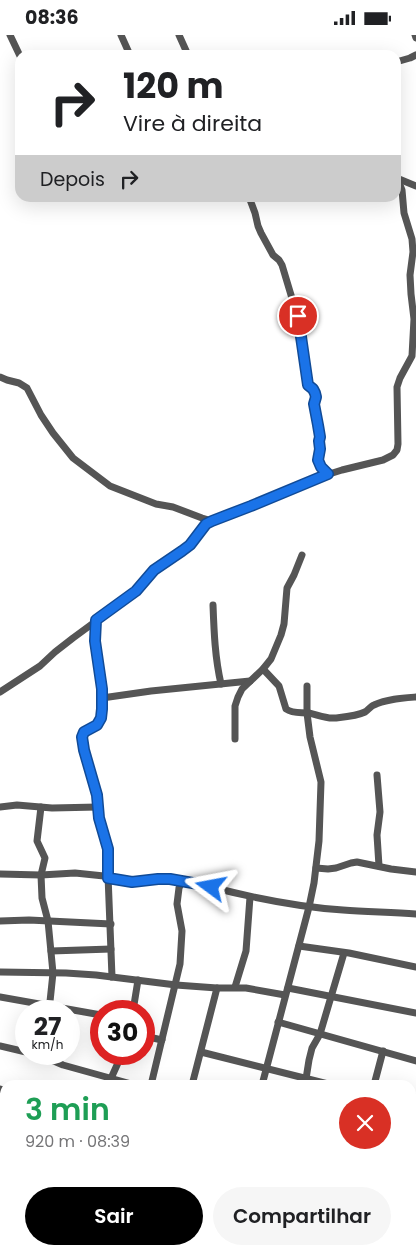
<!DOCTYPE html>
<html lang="pt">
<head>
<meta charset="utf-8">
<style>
	:root { --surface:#fff; --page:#f6f6f6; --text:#202124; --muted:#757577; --accent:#000 }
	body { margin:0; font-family:Poppins,sans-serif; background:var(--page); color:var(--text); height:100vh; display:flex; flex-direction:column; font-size:19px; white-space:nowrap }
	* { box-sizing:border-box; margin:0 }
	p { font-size:16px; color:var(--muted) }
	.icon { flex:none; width:28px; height:28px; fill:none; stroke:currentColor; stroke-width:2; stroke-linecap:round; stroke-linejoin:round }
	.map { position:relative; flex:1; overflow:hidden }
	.drawer { position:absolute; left:0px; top:1045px; width:416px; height:175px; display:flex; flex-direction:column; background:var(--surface); border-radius:15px 15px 0 0; box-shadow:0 5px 20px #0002 }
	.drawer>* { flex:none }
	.top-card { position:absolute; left:15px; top:15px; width:386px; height:152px; border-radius:15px; box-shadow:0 5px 20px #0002; background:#fff; color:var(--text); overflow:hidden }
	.speed { position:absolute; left:15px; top:965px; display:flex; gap:10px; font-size:25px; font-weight:700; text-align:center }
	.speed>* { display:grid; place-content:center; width:65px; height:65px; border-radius:50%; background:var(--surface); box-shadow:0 5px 20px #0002; line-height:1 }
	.speed small { font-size:12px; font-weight:400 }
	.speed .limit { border:8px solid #d22; background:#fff; color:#111 }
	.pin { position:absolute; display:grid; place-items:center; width:42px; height:42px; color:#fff; margin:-21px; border:2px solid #fff; border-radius:50%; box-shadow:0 1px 5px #0007 }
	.me { position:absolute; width:55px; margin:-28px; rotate:283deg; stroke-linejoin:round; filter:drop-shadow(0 0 4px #0008) }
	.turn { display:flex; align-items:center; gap:18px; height:105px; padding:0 25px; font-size:22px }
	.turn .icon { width:65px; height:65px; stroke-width:2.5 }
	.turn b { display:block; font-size:35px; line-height:42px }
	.then { display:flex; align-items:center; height:48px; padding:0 25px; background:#0003; gap:10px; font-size:19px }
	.round { display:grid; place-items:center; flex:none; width:52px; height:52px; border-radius:26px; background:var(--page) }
	.head { display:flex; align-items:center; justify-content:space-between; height:85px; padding:0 25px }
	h1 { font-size:30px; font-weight:600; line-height:38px; color:#1e9e55 }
	.button { display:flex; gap:10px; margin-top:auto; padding:10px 25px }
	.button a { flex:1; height:58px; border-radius:30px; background:var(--accent); color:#fff; font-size:20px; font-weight:600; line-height:58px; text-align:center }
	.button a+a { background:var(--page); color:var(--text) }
	.status { display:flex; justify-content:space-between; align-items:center; height:35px; padding:0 25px; background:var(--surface); direction:ltr }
	.status svg { height:14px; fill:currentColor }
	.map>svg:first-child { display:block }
</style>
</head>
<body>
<div class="status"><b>08:36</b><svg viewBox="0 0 49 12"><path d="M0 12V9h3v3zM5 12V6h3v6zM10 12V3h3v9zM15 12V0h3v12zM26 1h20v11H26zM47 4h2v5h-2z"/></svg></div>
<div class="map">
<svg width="416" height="1220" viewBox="0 0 416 1220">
	<rect width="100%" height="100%" fill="#fff"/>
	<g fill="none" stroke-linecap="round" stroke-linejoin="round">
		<g stroke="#555" stroke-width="7">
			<path d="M10 0 20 21"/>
			<path d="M121 0 130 20"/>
			<path d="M179 0 188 20"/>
			<path d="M415 0 416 3"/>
			<path d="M396 27 410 23 416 20"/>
			<path d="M399 144 416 151"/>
			<path d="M249 162 255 178 258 191 261 198 273 220 279 225 282 230 294 270 298 281 308 350 313 354 316 362 314 369 319 390V406L320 414 318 425 321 432 328 439"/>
			<path d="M0 342 7 345 19 348 27 353 41 380 53 398 73 423 110 451 156 469 173 472 202 483 212 486 251 471 323 441 342 435 383 425 393 420 397 415 398 409 397 352 400 343 412 321 414 284 411 259 410 240 413 217 412 204 404 178 402 155 396 140"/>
			<path d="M213 570C214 597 215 623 221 649"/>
			<path d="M96 585C96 593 95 601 96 608 97 626 108 672 100 685 96 691 90 693 84 697L82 702 84 715 97 760 99 783 107 815 112 942"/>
			<path d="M263 634 279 651 286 674C293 679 301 677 309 678 318 680 326 684 335 683 344 682 357 681 365 677 368 675 371 671 374 670 387 664 403 663 416 662"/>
			<path d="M0 657 40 631 55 617 73 603 137 556 154 535 182 516 190 510 206 489 212 486"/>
			<path d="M102 663 151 656 250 646"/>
			<path d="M235 704V671L238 662 242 654 263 634 271 624 281 600 284 589 287 553 294 540 302 520"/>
			<path d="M377 740 380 777 377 800 379 831"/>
			<path d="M0 772 17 770 52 773 98 772"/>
			<path d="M41 772 37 806 45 823 41 840 42 863 48 886 53 938 49 976"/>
			<path d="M316 833 328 834 336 833 351 828 357 827 391 834 416 837"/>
			<path d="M0 839 41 840 75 838 104 841 112 844 132 847 158 843 171 844 204 849 211 852C254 863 298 872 343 875 367 877 391 877 416 879"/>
			<path d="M0 886 29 885 111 889"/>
			<path d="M299 911 349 918 416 932"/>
			<path d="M51 916 111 914"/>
			<path d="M0 937 66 938 96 940 176 950 217 953H246L285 960"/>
			<path d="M235 952 246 916 250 862"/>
			<path d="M288 953 416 978"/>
			<path d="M0 962 101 980"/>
			<path d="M133 976 138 945"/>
			<path d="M278 987 416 1026"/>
			<path d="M144 1001 162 1005"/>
			<path d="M0 1011 26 1017"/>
			<path d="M201 1017 332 1050"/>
			<path d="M32 1019 42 1021 63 1030 135 1050"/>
			<path d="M108 1050 122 1019"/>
			<path d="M151 1050 180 929 182 896 177 869 179 853 182 846"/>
			<path d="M192 1050 217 953"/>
			<path d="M262 1050 309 872 314 848 319 806 321 747 310 702 307 678V651"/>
			<path d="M305 1050 309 1025 312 1013 320 999 344 918"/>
			<path d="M374 1050 383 1016"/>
			<path d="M0 1054 5 1056"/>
			<path d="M411 1070 416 1071"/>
			<path d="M0 1116 5 1118"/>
			<path d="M411 1137 416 1139"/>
			<path d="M0 1188 5 1190"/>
			<path d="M322 1215 330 1220"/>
			<path d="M13 1220 14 1215"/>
			<path d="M61 1220 63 1215"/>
			<path d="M106 1220 108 1215"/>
			<path d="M150 1220 151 1215"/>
			<path d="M216 1220 217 1215"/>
			<path d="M272 1220 274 1215"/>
			<path d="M411 1220 416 1196"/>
		</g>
	</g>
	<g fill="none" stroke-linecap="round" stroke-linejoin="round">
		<g stroke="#114b97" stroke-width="12">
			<path id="route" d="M211 852 204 850 170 844H158L132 847 108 843V814L99 783 97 760 84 715 82 702 84 697 97 690 101 683 102 674V654L95 606 96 585 136 556 154 535 182 516 190 510 206 489 212 486 251 471 328 439 321 432 318 425 320 414 319 406 320 402 318 390 314 369 316 362 315 358 313 354 308 350 298 281"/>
		</g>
		<use href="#route" stroke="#1a73e8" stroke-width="9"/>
	</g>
</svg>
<div class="speed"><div>27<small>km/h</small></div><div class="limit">30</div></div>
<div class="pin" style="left:298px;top:281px;background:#d93025"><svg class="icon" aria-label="arrive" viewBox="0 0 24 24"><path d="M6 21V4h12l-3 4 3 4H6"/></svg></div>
<svg class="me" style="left:211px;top:852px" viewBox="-20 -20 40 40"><path d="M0-17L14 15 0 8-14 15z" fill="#1a73e8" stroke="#fff" stroke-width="4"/></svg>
<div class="top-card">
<div class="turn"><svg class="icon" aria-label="right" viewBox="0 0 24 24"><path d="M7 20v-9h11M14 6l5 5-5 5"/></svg><div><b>120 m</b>Vire à direita</div></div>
<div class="then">Depois<svg class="icon" aria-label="right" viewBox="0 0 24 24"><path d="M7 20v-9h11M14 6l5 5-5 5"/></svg></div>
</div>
<section class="drawer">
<div class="head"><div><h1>3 min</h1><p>920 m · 08:39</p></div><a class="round" style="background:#d93025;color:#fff"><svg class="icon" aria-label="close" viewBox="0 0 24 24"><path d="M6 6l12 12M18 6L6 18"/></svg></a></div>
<div class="button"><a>Sair</a><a>Compartilhar</a></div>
</section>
</div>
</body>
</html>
